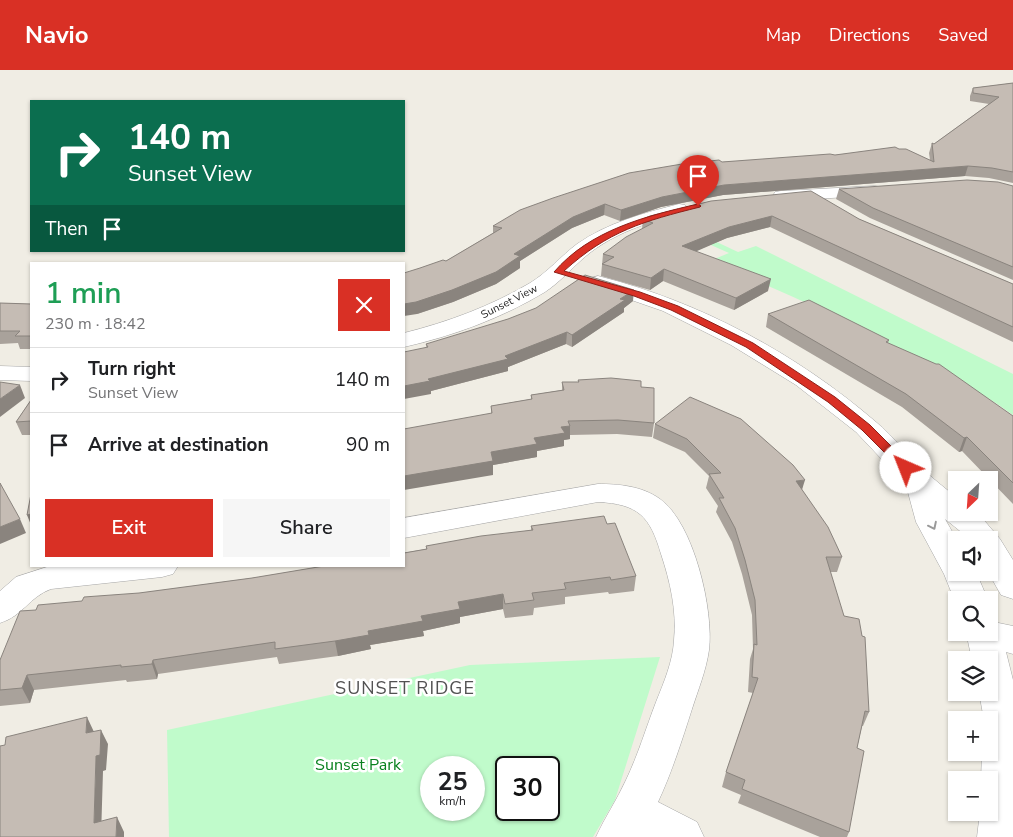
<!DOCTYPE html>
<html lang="en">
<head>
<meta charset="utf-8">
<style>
	:root { --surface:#fff; --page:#f6f6f6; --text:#202124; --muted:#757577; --line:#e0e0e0; --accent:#d93025 }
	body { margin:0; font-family:"Nunito Sans",sans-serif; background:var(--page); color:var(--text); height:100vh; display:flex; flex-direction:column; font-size:19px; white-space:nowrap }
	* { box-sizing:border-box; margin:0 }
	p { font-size:16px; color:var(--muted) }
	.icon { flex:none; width:28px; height:28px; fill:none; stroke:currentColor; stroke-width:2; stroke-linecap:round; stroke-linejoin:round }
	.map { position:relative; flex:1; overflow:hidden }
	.panel { position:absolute; left:30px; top:192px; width:375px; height:305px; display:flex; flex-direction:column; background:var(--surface); border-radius:0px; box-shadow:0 1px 4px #0004 }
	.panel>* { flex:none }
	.guide { position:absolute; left:30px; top:30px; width:375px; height:152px; border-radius:0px; box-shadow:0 1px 4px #0004; background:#0b6e4f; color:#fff; overflow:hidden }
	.needle { width:32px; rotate:205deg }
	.tools { position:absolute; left:948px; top:401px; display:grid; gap:10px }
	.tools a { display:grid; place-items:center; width:50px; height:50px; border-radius:0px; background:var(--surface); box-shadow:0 1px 4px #0004; font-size:25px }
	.speed { position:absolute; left:420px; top:686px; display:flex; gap:10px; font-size:25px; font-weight:700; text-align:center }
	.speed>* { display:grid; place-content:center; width:65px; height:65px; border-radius:50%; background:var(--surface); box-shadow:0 1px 4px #0004; line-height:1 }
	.speed small { font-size:12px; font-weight:400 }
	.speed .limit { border:2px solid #111; border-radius:8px; background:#fff; color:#111 }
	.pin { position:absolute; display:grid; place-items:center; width:42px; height:42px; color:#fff; margin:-51px -21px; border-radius:50% 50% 50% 0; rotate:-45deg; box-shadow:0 0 5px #0007 }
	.pin .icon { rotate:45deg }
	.me { position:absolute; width:55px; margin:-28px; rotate:316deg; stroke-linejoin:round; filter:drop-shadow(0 0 4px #0008) }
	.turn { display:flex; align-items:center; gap:18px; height:105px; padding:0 15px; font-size:22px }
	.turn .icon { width:65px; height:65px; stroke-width:2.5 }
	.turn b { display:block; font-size:35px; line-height:42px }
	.then { display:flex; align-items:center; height:48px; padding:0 15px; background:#0003; gap:10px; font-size:19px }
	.round { display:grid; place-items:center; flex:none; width:52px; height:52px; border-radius:0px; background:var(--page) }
	.head { display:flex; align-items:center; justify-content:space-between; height:85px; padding:0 15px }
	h1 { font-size:30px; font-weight:600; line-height:38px; color:#1e9e55 }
	.primary-button { display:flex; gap:10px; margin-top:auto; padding:10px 15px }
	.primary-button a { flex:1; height:58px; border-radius:0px; background:var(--accent); color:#fff; font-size:20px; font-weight:600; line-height:58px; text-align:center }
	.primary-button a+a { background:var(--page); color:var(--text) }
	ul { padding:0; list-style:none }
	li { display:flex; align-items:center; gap:15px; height:65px; padding:0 15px; border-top:1px solid var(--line) }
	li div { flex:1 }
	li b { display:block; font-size:19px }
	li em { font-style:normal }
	header { display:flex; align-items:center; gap:30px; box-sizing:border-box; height:70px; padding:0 25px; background:var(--accent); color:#fff }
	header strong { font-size:24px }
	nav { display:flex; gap:28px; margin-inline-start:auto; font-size:18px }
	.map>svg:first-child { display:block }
</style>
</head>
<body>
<header>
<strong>Navio</strong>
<nav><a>Map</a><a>Directions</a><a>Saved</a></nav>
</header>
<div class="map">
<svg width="1013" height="767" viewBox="0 0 1013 767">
	<rect width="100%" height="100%" fill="#f0ede4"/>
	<g fill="#c0fbcb" fill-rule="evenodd">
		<path d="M670 150 738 182 756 176 1013 304V345C973 316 925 292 881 269 824 241 768 213 707 192L729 183 659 152Z"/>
		<path d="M660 587 615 730 593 767H169L167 660 470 595ZM431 698H474V740H431ZM506 698H549V740H506Z"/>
	</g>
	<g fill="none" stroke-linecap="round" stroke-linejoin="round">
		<g stroke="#a6a6a6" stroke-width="1">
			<g id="minor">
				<path d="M875 116 881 117 883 121 881 125 781 131 775 130 773 126 775 122 781 121Z"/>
				<path d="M679 134 685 135 688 139 685 143C652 151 619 161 591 182 575 194 562 211 545 222 502 248 453 266 404 277V263C448 252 491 236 530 213 548 202 561 186 577 174 607 153 644 143 679 134Z"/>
				<path d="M598 206C699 231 797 284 876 352 894 367 909 387 927 403 936 411 946 419 956 427V442H977L1000 469 1013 490V529L1001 525 988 502 989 470H967L960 461 945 449 957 470 956 502H976L988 530H956V534L944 504 916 452 906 415 856 362 796 315 731 275 663 241 591 216 588 212 591 208Z"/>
				<path d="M0 296 31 297V311L0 310Z"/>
				<path d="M598 414C619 414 642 416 660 429 694 453 714 541 709 580 706 601 698 620 692 639 682 670 672 702 658 732L697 752 704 767H596C605 747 617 730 626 710 638 685 646 658 656 632 664 612 673 591 674 570 677 541 670 511 661 484 650 446 638 434 598 432L404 468V448Z"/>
				<path d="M50 496H178L173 504 162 507 51 519C29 527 23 546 0 553V521L16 507Z"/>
				<path d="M989 551 1013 556V584L1006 582 1013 610V767H977L980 742H989V710H981L982 682H989V650H984L979 622H989V590H972L966 562H989Z"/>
			</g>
		</g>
		<use href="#minor" fill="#fff" fill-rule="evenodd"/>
	</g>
	<g fill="#a9a29b">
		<path d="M1013 13V113L989 108 965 106 723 125 661 137 620 151 604 145 572 158 520 191V198L496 214 453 232 417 244 446 191 493 163V156L722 92 835 85 899 79 930 90 929 83 932 73 934 74 989 34 970 31V26L973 18Z"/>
		<path d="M1013 116V210L870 148 836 129 839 119Z"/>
		<path d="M711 131 859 149 1013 214V272L770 157 727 168 695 181 768 221 734 240 663 211 650 220 601 206 603 184 642 159 643 149Z"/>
		<path d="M633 231 624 238V242L572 277 566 274 508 297V301L431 321V324L426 274Z"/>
		<path d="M0 233 31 234V279H20L18 273 0 274Z"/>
		<path d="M768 244 889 270 888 273 1013 346V434L962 381 959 382 902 337 766 257Z"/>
		<path d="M578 310 641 317 654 353 652 367 617 364 570 365V369L564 370V376L537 381V387L493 395V405L491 336 531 329V325L562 320V312H578Z"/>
		<path d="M31 330V365H22L16 352Z"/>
		<path d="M655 354 802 420 842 487 837 502H830L869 642 863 656H862L857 678 849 762 847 767H820L738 733 741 725 722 717 726 702 753 623 748 622 750 589 753 579 752 545 742 504 732 472 716 442 718 436 706 418 709 406 685 382 653 368Z"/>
		<path d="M607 454 636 506 634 521 609 524 608 522 565 527V534L534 538 533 545 505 548 503 539 460 547V553L423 561 424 566 370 575 371 579 338 586 279 594 277 587 158 604 157 609 127 612 126 610 34 620 30 633 0 636V590L36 540 82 531 252 508 426 479V476L531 460V456Z"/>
	</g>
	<g fill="#8a847e">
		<path d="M968 96 965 106 723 125 661 137 620 151 621 140 662 127 724 115Z"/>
		<path d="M605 134 604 145 572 158 520 191V198L496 214 453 232 417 244 404 246V234L514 184 573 147Z"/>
		<path d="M772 146 770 157 727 168 681 188 682 176 729 157Z"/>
		<path d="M664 199 663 211 650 220 651 208Z"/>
		<path d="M771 209 768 221 734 240 736 228Z"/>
		<path d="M634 220 633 231 624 238V242L572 277V265L620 229Z"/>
		<path d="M567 262 566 274 508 297V301L431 321V324L404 329V316L505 286Z"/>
		<path d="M20 315 25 328 0 347V329Z"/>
		<path d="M570 356V369L564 370V376L537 381V387L493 395V405L404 420V406L491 382 534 368 561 357Z"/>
		<path d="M967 367 962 381 959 382 964 368Z"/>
		<path d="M805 410 801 423 796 411Z"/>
		<path d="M31 444V455L27 445Z"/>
		<path d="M20 449 26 463 0 474V457Z"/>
		<path d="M503 524V539L460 547V553L423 561 424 566 370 575 371 579 338 586 335 571 368 561 421 546 458 532Z"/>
		<path d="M153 590 158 604 157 609 152 594Z"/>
		<path d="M27 605 34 620 30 633 22 618Z"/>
		<path d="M87 647 94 662 86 663Z"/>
		<path d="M101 660 108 674 106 700 103 701 101 767 94 753 96 686Z"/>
		<path d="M117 747 124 762V767H116Z"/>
	</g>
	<g fill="#c5bcb4" stroke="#8a847e">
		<path d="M1013 13V102L992 98 968 96 724 115 662 127 621 140 605 134 573 147 514 184 520 186 496 202 452 220 416 232 404 234V203L420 198 443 190 446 191 502 158 493 156 520 140 553 128 629 103 682 94 719 90 722 92 830 84 835 85 895 77 899 79H906L934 92 932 73 934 74 999 27 973 23V18Z"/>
		<path d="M967 110 998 112 1013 116V197L873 138 839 119Z"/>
		<path d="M811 121 859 149 1013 214V257L772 146 729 157 682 176 771 209 736 228 664 199 651 208 602 194 614 187 603 184 626 167 653 153 643 149 650 146 711 131Z"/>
		<path d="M585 205 634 220 620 229 625 230 572 265 567 262 505 286 508 289 428 309 430 311 404 316V282L428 277 426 274 508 249 536 238Z"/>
		<path d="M809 230 889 270 886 272 936 294H939L1013 346V413L967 367 964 368 906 324 768 244Z"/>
		<path d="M0 233 31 234V266H15L20 261H0Z"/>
		<path d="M611 308 641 311V317L654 318V353L618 350 568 351 570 356 561 357 565 363 534 368 537 374 491 382 493 391 404 406V359L492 343 491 336 532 329 531 325 564 320 562 312H579L578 310Z"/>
		<path d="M0 312 20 315 0 329Z"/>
		<path d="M690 327 741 349 793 395 805 410 796 411 828 457 842 487H826L844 546 859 549 862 566 865 567 869 642 865 641 857 678 864 681 849 762 742 719 745 710 726 702 758 608 752 607 754 574 757 575 755 530 745 490 735 458 719 428H724L709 404 721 403 687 369 655 354Z"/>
		<path d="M31 330V351L16 352Z"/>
		<path d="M0 413 20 449 0 457Z"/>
		<path d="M31 424V444L27 445Z"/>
		<path d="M604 446 607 454 615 453 636 506 611 510 610 507 564 513 566 519 532 523 534 530 505 534 503 524 458 532 460 539 421 546 423 551 368 561 369 565 335 571 275 579V572L153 590 152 594 121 597V595L27 605 22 618 0 620V590L20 541 36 540 38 535 82 531 84 527 139 523 252 508 324 496H404V483L427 479 426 476 481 466 533 460 531 456Z"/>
		<path d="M87 647 86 663 101 660 100 685 96 686 94 753 117 747 116 767H0V676L5 675 6 667Z"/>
	</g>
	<defs><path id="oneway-chevron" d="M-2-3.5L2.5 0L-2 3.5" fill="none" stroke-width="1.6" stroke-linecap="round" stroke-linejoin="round" transform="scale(1.25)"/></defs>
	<use stroke="#9a9a9a" href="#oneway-chevron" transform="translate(933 456) rotate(64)"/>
	<path fill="#d93025" stroke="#8d1f18" d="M698 134 701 136 700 137C644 151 608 161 564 201L640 222 678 236 753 273 835 327 870 355 910 395 911 398 910 400H902L862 360 828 332 746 277 671 240 634 226 554 202C590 160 646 146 698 134Z"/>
	<g text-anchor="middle" stroke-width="5" stroke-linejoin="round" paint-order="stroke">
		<g font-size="11" fill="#1f1f1f" stroke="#fff">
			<text transform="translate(509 231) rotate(-27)" y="4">Sunset View</text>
		</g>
		<g font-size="16" fill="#08811e" stroke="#fff">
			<text x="358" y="700">Sunset Park</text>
		</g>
		<g font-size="18" letter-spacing="1" fill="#525252" stroke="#fff">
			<text x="405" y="624">SUNSET RIDGE</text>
		</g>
	</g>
</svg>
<div class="tools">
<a><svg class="needle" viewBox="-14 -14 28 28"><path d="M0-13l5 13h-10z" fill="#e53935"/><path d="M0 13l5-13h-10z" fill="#757577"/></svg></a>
<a><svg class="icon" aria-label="sound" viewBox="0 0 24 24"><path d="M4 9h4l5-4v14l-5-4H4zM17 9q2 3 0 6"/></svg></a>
<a><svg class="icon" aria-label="search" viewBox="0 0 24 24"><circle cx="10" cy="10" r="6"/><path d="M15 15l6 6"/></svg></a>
<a><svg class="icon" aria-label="layers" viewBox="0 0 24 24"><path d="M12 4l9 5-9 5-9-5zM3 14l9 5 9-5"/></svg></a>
<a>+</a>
<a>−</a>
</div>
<div class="speed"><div>25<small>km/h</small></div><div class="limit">30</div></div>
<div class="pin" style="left:698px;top:136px;background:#d93025"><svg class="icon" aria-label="arrive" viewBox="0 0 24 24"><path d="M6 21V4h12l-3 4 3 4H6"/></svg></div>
<svg class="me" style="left:906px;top:398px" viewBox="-20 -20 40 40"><circle r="19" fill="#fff"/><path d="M0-13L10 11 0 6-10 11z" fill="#d93025"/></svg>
<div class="guide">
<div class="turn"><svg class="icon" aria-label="right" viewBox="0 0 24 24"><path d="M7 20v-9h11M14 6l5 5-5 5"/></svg><div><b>140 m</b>Sunset View</div></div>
<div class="then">Then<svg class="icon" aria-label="arrive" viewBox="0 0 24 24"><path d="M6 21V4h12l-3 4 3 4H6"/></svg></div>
</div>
<section class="panel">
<div class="head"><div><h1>1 min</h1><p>230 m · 18:42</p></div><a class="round" style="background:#d93025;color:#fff"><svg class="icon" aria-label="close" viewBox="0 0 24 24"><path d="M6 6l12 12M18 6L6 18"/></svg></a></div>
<ul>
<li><svg class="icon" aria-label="right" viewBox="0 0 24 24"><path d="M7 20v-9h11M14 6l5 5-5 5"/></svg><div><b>Turn right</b><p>Sunset View</p></div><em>140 m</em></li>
<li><svg class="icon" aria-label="arrive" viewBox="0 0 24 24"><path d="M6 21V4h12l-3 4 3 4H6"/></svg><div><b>Arrive at destination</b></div><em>90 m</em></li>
</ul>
<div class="primary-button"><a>Exit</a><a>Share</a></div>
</section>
</div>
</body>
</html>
